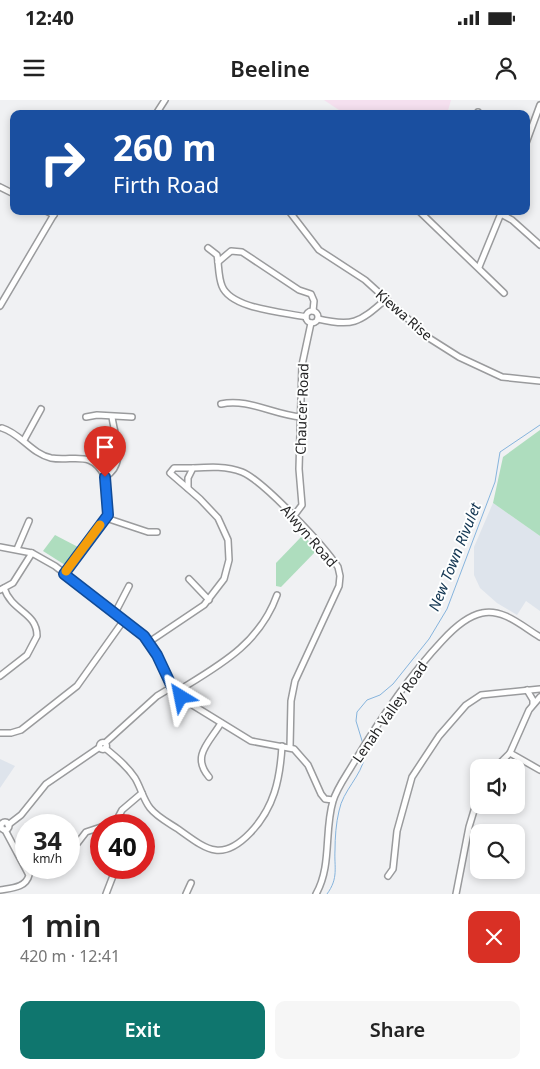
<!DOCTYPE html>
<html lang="en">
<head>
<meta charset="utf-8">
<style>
	:root { --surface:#fff; --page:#f6f6f6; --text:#222; --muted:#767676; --accent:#0f766e }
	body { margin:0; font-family:"Noto Sans",sans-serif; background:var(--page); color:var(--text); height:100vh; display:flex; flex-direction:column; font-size:19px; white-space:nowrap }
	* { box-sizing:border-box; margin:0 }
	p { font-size:16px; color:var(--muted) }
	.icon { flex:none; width:28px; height:28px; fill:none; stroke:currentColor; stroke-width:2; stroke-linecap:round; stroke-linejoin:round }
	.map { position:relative; height:794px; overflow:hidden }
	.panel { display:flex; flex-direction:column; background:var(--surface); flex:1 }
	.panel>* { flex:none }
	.banner { position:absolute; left:10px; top:10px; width:520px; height:105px; border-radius:10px; box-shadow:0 2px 8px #0003; background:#1a4fa0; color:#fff; overflow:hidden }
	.fabs { position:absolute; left:470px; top:659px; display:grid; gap:10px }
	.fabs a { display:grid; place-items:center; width:55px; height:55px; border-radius:10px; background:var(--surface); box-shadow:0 2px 8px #0003; font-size:25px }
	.speed { position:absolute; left:15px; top:714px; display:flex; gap:10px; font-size:25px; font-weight:700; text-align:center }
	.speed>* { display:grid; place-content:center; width:65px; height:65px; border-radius:50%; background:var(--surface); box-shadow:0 2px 8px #0003; line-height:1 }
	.speed small { font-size:12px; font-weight:400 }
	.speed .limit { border:8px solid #d22; background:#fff; color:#111 }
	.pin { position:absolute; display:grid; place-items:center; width:42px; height:42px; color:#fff; margin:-51px -21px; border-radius:50% 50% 50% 0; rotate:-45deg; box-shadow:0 0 5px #0007 }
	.pin .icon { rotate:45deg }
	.me { position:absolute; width:55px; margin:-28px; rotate:325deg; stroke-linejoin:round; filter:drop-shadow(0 0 4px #0008) }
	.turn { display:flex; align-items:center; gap:18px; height:105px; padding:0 20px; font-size:22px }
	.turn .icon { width:65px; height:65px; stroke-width:2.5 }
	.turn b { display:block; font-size:35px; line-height:42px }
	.round { display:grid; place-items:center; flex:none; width:52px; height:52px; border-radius:10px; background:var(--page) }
	.overview { display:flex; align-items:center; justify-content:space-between; height:85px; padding:0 20px }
	h1 { font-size:30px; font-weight:600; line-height:38px }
	.action { display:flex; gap:10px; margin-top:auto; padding:10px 20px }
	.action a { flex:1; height:58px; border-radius:10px; background:var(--accent); color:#fff; font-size:20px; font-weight:600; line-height:58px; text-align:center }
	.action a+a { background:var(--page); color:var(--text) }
	.status { display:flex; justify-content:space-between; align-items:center; height:35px; padding:0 25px; background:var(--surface); direction:ltr }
	.status svg { height:14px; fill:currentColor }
	header { display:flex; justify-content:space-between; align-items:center; height:65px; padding:0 20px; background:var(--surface); font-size:22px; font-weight:600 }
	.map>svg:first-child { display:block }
</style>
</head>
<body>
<div class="status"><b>12:40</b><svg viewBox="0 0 49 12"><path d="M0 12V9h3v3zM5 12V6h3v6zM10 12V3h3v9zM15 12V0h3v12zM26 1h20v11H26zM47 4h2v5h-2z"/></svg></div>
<header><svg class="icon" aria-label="menu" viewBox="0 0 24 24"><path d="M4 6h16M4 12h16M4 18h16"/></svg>Beeline<svg class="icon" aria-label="person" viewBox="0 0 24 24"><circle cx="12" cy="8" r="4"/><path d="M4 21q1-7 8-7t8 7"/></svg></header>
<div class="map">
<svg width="540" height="794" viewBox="0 0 540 794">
	<rect width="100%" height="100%" fill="#f0f1f3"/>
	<g fill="#dee4ec">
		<path d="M493 403 540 436V511L526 501 517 515 497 503 480 488 474 475V447Z"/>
		<path d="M0 659 15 666 0 688Z"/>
	</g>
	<path fill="#f5e0ef" d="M324 0H451L447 14H345Z"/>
	<g fill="#aeddbe">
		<path d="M540 330V436L493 403 503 357Z"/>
		<path d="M55 435 78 447 65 465 43 451Z"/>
		<path d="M303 435 317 450 281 487 276 486V463Z"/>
	</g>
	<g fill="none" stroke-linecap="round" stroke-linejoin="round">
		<g stroke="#86b4dd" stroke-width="1">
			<path d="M363 644 356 621 357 612 367 600 380 595 393 584 429 539 447 509 495 382 500 352 540 325"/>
			<path d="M327 794C339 778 334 767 335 750 335 738 336 723 339 711 343 690 361 677 365 656"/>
		</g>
		<g stroke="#9a9b9d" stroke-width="8">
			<g id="minor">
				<path d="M156 14 165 0"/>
				<path d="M478 14V12"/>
				<path d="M526 43 540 5"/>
				<path d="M0 87 14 94"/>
				<path d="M46 111 54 115"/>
				<path d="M289 111 319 150 365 180 429 238 459 257 502 277 540 281"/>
				<path d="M419 111 504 193"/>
				<path d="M501 114 512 120 540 145"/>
				<path d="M208 148 217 155C219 165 218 176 222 186 231 209 283 212 306 217"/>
				<path d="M218 162 231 151 242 152 299 190 311 194 314 201 313 211"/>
				<path d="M479 167 502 111"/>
				<path d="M0 206 56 111"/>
				<circle cx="312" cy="217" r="6"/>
				<path d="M318 219C352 227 359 223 385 200"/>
				<path d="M221 304C248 298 274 315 301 317"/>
				<path d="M86 317 97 315 132 317"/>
				<path d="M2 328C20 333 32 354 51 358 73 362 92 349 105 377"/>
				<path d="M24 340 41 309"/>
				<path d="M188 388V378L193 368C210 367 227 366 242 372 264 381 324 446 338 467L340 476 339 486 295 581 291 601 290 647"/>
				<path d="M293 417 302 405 299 369 302 265 311 223"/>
				<path d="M106 418 148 432H157"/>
				<path d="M0 447 32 453 55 466 144 536 157 555 172 587 186 601 251 641 294 649 308 665 321 694 325 699 333 700"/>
				<path d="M17 449 29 421"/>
				<path d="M65 474 108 415 105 377C127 364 115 338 112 317"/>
				<path d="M189 479 209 500"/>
				<path d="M0 490 13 483 32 453"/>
				<path d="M115 513 129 486"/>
				<path d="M149 542 204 505 224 479 229 460 228 440 218 418 200 399 170 373 174 368H193"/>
				<path d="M0 576 27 555 37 536C37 512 12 512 4 488"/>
				<path d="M527 590 533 600V604"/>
				<path d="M176 592C218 566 259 545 277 495"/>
				<path d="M540 597 529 610 510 653 540 670"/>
				<path d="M0 633H11L21 630 77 586 124 520"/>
				<circle cx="103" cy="646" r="3.5"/>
				<path d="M105 643 157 596 172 587"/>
				<path d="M105 648C116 657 127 666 135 678 141 688 143 699 150 708 157 717 169 723 178 729 206 749 221 763 250 733 274 708 280 680 282 646"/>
				<path d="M495 668 510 653"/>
				<path d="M209 677C191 656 209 643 221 623"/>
				<circle cx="5" cy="726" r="4"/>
				<path d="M8 725 21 715 46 684 100 647"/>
				<path d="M114 725 122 710 142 693"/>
				<path d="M76 745 86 732 101 727"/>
				<path d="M388 776 393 769 397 731 412 677 439 636 466 605 481 595 540 589"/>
				<path d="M0 790C11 788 26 788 29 775L5 730"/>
				<path d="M106 794 116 768"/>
				<path d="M186 794 191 783"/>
				<path d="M316 794C332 766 324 731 333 701 337 688 346 676 353 664 377 624 410 575 442 541 452 530 467 516 482 513 503 508 523 527 540 537"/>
				<path d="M456 794 469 727 479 694"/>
			</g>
		</g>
		<use href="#minor" stroke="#fff" stroke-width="5"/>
	</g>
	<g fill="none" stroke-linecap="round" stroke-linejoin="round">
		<g stroke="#114b97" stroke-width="12">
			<path id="route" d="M105 377 108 415 64 474 144 536 157 555 172 587 181 597"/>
		</g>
		<use href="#route" stroke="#1a73e8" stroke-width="9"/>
		<path stroke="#f59e0b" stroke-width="9" d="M66 471 100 425"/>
	</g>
	<g text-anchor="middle" stroke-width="4" stroke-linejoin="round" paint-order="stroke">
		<g font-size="14" fill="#242425" stroke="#feffff">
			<text transform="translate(404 215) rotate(41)" y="5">Kiewa Rise</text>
			<text transform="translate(302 309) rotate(-88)" y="5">Chaucer Road</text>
			<text transform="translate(309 436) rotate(49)" y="5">Alwyn Road</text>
			<text transform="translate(390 612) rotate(-55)" y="5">Lenah Valley Road</text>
		</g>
		<g font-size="15" font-style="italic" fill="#123551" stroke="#feffff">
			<text transform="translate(455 457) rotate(-68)" y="5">New Town Rivulet</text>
		</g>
	</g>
</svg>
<div class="fabs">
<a><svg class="icon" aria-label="sound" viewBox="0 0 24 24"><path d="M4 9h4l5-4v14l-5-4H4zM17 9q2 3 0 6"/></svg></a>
<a><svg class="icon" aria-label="search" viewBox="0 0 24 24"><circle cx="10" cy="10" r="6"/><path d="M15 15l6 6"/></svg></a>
</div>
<div class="speed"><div>34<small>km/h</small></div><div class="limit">40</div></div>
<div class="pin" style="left:105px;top:377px;background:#d93025"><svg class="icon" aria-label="arrive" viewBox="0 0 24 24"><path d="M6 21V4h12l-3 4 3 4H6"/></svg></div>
<svg class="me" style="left:181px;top:597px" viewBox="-20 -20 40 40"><path d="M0-17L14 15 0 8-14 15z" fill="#1a73e8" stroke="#fff" stroke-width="4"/></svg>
<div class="banner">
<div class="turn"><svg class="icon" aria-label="right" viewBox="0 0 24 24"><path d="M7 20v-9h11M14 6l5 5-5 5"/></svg><div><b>260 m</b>Firth Road</div></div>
</div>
</div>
<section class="panel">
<div class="overview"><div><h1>1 min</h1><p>420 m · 12:41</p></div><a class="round" style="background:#d93025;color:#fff"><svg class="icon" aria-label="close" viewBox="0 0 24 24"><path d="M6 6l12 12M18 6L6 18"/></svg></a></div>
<div class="action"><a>Exit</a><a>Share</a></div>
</section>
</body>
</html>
